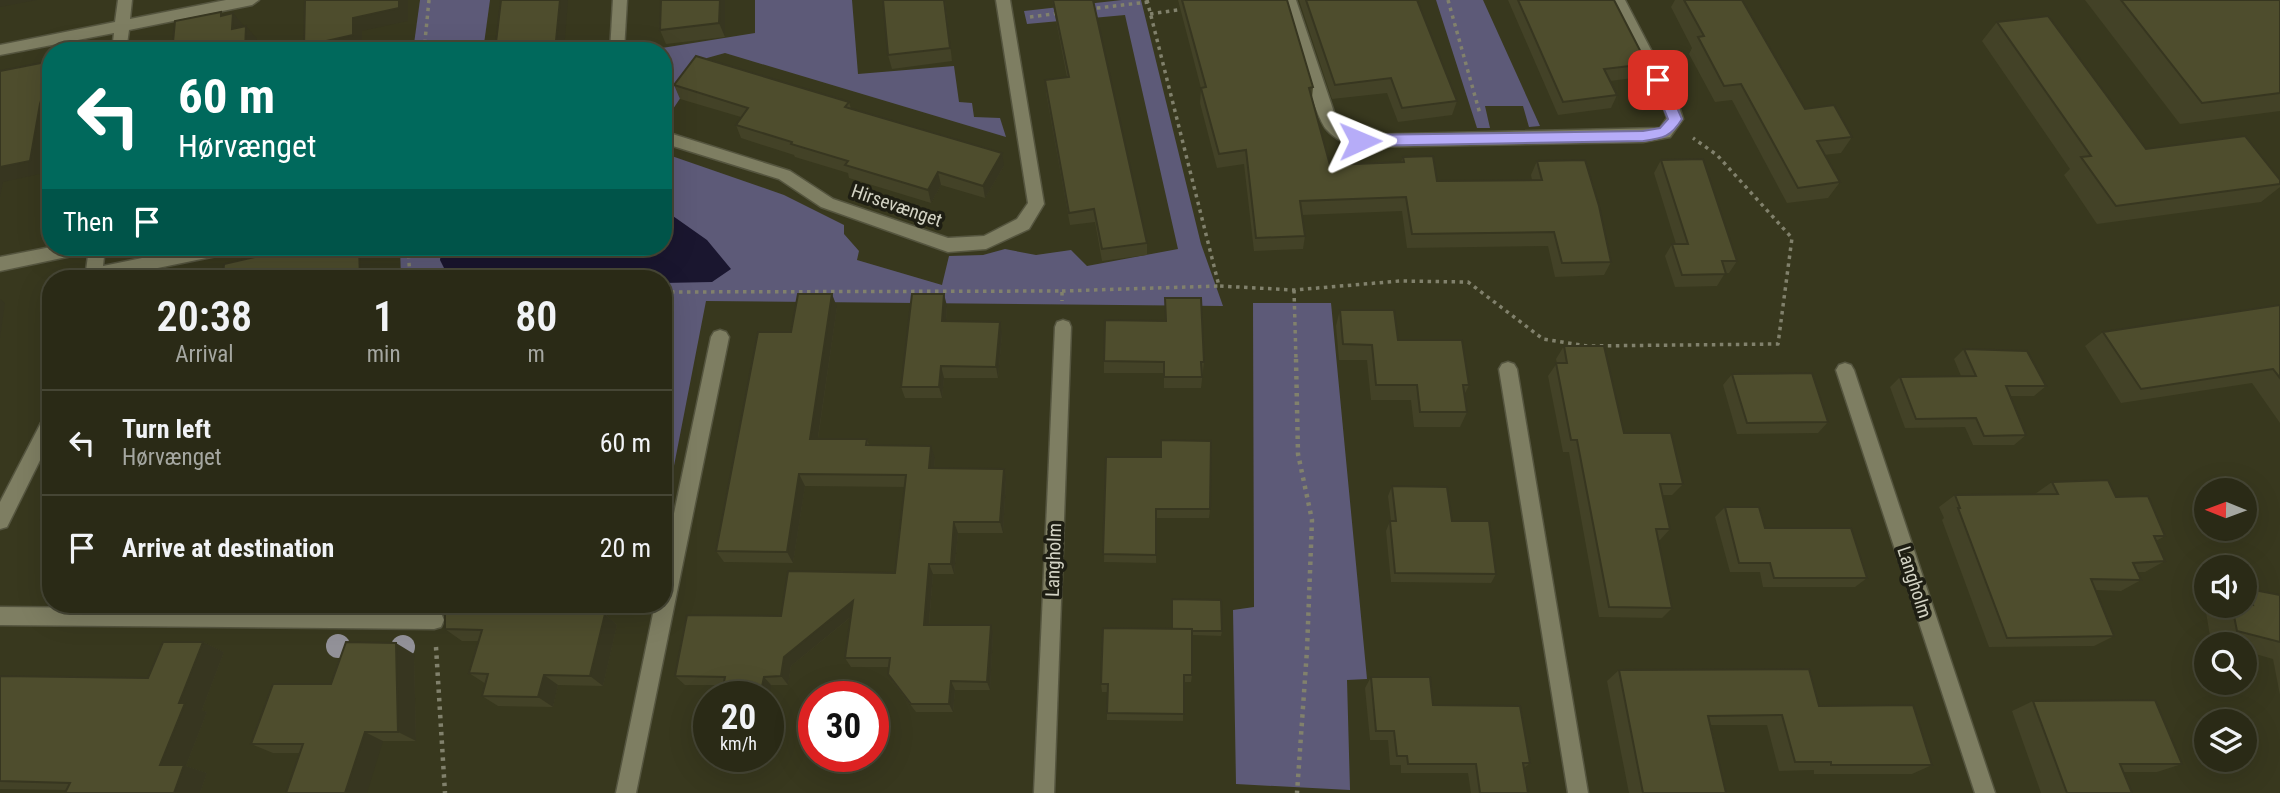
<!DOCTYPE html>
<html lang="en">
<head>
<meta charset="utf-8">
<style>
	:root { --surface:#2a2a16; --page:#32321f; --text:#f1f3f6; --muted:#a5a7a1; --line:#464635 }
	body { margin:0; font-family:"Roboto Condensed",sans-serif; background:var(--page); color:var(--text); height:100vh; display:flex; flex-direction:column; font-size:26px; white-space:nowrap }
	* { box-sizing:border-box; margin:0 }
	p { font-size:23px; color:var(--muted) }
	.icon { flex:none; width:38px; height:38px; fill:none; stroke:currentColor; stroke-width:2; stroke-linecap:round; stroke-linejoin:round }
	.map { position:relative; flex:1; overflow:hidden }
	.panel { position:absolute; left:42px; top:270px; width:630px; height:343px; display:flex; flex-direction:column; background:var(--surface); border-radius:28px; box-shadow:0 7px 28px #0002,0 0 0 2px var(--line) }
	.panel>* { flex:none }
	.guide { position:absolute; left:42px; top:42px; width:630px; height:214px; border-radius:28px; box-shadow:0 7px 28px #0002,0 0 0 2px var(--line); background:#00695c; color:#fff; overflow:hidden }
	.needle { width:46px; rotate:271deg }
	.buttons { position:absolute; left:2194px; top:478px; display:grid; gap:14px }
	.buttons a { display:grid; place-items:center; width:63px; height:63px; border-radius:50%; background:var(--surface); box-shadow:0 7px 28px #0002,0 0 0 2px var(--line); font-size:35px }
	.speed { position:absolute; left:693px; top:681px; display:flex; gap:14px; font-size:35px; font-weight:700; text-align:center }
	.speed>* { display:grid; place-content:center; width:91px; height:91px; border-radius:50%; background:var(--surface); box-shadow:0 7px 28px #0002,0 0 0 2px var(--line); line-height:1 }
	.speed small { font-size:18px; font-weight:400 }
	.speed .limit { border:10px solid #d22; background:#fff; color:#111 }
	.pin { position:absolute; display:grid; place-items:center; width:60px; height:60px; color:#fff; margin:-30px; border-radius:14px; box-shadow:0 4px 10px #0006 }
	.me { position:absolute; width:77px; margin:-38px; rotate:89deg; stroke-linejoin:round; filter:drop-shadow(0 0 5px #0008) }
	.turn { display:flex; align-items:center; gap:24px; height:147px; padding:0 21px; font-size:32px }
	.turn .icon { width:91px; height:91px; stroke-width:2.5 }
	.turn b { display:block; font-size:49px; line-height:60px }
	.then { display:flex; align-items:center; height:66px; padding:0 21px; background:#0003; gap:14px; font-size:26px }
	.eta { display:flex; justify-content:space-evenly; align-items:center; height:119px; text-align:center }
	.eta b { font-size:42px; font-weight:600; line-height:49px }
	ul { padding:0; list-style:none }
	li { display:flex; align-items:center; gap:21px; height:105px; padding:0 21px; border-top:2px solid var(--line) }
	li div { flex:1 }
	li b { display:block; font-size:26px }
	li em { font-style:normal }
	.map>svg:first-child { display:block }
</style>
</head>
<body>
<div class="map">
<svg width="2280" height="793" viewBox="0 0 2280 793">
	<rect width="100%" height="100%" fill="#38381e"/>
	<g fill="#5d5a78">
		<path d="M420 0H490L483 51H413Z"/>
		<path d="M755 0H852L858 74 954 66 959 102 972 103 974 117 1000 118 1006 137 725 53 707 58 667 118H663L662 48 755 33Z"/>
		<path d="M1122 0H1141L1201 244 1223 306 706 301 673 471H663V278H401L400 247H663V153L784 195 844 225V234L859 251 857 260 942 285 949 256 983 255 1005 249 1036 255 1071 250 1087 266 1178 249 1125 15 1027 24 1024 11Z"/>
		<path d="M1436 0H1483L1540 126 1529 127 1523 106H1485L1490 128H1477Z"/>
		<path d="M1253 303H1331L1367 679 1347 680 1350 790 1236 784 1233 610 1254 607Z"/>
	</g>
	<path fill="#1a162f" d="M663 209 707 240 731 269 712 282 663 283V278H449L440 260 442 247H663Z"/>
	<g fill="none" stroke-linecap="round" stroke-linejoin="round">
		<g stroke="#55553f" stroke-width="3">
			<g id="street">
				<path d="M118 0H132L130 19 226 0H259L252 5 129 30 126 51H112L114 33 0 55V45L115 22Z"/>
				<path d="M613 0H627L624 51H610Z"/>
				<path d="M996 0H1010L1044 204 1029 229 986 249 948 252 821 207 779 179 663 143V131L790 171 833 199 948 238 984 236 1017 219 1028 203Z"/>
				<path d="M1282 0H1296L1337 121 1349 132 1360 135 1660 128 1667 118 1661 100 1611 0H1625L1677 100 1683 119 1670 137 1643 142 1360 147C1346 143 1337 141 1327 130 1314 117 1290 23 1282 0Z"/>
				<path d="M51 247H105L103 266 196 247H234L232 252 226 254 109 278H85L89 248 81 254 0 271V257Z"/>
				<path d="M1063 320 1069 322 1071 327 1054 793H1034L1055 327 1057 322Z"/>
				<path d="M720 330 726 332 729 337 636 793H616L655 604H663V566L711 337 714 332Z"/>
				<path d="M1508 362 1514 364 1517 369 1588 793H1568L1499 369 1502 364Z"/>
				<path d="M1845 363 1851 365 1854 370 1995 793H1975L1836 370 1839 365Z"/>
				<path d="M51 412V438L7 527 0 529V502L45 415Z"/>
				<path d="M0 607 434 611 441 613 444 620 441 627 434 629 0 625Z"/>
			</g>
		</g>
		<g stroke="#81816c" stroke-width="3.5" stroke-dasharray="3.5 4.5" stroke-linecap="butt">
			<path d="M1147 0 1219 286 1294 290 1400 281 1468 282 1543 339 1587 346 1778 344 1792 238 1717 155 1693 138"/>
			<path d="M1448 0 1480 114"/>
			<path d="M1089 9 1148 2"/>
			<path d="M1150 14 1184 9"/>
			<path d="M1030 17 1060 13"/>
			<path d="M424 51 429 0"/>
			<path d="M408 247 410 278"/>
			<path d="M1294 290 1296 360"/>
			<path d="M1062 291 1219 286"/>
			<path d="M663 292 1062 291V301"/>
		</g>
		<g stroke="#81816c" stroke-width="4.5" stroke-dasharray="3.5 5" stroke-linecap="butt">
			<path d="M1296 359 1298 454 1312 520 1307 650 1297 793"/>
			<path d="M436 647 445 793"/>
		</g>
		<use href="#street" fill="#7e7e62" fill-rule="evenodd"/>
	</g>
	<g fill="#929198">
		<circle cx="338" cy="646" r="12"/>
		<circle cx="403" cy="647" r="12"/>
	</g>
	<g fill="#434227">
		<path d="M661 0H725V37L666 44 660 30Z"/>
		<path d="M883 0H945L952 61 892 69 888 55Z"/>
		<path d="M1052 0H1093L1147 243V255L1102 261 1095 222 1070 225 1046 93 1045 80 1067 77Z"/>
		<path d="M1178 0H1287L1313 87 1312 98 1330 165 1401 162 1403 157 1437 181 1532 180 1531 175 1537 161 1611 262 1604 275 1555 277 1548 246 1407 248 1402 211 1302 215 1305 236 1303 249 1254 251 1244 164 1217 168 1200 103 1201 88Z"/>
		<path d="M1299 0H1417L1457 101 1452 115 1398 122 1387 93 1332 99Z"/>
		<path d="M1508 0H1614L1647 64 1641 77 1610 81 1617 95 1611 108 1558 115Z"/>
		<path d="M1675 0H1742L1805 109 1852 137 1841 153 1824 155 1840 182 1828 198 1787 203 1732 100 1715 102 1689 54 1692 48 1671 7Z"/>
		<path d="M2085 0H2280V111L2180 124Z"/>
		<path d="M1997 22 2146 149 2280 180V187L2261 202 2097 224 2064 175 2070 169 1982 41Z"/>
		<path d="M674 85 849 102 851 109 1004 166 985 198 941 185 931 203 849 178 848 173 795 157 794 155 741 138 736 125 741 117 680 99Z"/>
		<path d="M1661 160 1737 261 1729 273H1725L1717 286 1675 287 1665 256 1672 244H1676L1654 173Z"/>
		<path d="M1165 298 1204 362 1201 388H1164V373H1104V361L1165 321Z"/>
		<path d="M2280 305V423L2252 383 2121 403 2085 346 2103 332Z"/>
		<path d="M947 306 946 321 1002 334 998 378H944L942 398H905L901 387Z"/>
		<path d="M837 307 818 439H867L869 445 935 458 934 468 1006 480 1003 533H958L954 574H933L929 625 993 634 990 690H955L953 712H916L893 682 888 674 889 667H851L845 658 851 617 791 666 788 685H685L675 676 781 616 895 573 905 487 805 486 793 563 724 562 716 551 791 332Z"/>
		<path d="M1340 310 1398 340 1469 385 1464 395 1467 412 1460 427H1414L1411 400H1371L1367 360H1339L1336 326Z"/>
		<path d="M1564 346 1624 433 1683 484 1672 495H1663L1670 529 1660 540H1658L1672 608 1662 618 1599 617 1569 452H1563L1548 376 1557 363 1556 359Z"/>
		<path d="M1964 349 2046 386 2034 396H2010L2026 435 2014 445H1973L1965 427 1905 428 1890 387 1900 377 1961 376 1954 359Z"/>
		<path d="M1732 374 1828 422 1818 433 1737 434 1723 385Z"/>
		<path d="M1106 457 1210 509 1209 518H1156V563L1104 562Z"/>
		<path d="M2052 482 2116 497 2165 536 2156 541 2165 561 2145 572H2137L2141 580 2121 591 2096 590 2114 636 2094 646 1989 647 1942 520 1944 518 1939 507 1955 495 2035 494Z"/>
		<path d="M1392 486 1452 521 1496 574 1491 583 1391 582 1386 531 1390 521H1391L1388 496Z"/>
		<path d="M51 500V526L41 520Z"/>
		<path d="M1725 507 1765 528 1867 578 1855 587H1763L1760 572H1730L1715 517Z"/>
		<path d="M2249 589 2280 595V695L2273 659 2245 651V644H2219L2211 642 2206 612 2219 606H2245V591Z"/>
		<path d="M445 604H526L523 613 605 614 617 625 603 686 558 685 553 707 498 706 482 696 486 684 469 673 479 641H462L445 629Z"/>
		<path d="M1103 628 1222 631 1221 636 1192 635V675L1191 682H1184L1183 721 1107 720V692H1102L1101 684Z"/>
		<path d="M203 642 224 652 202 710 207 712 186 766 207 773 200 793H65L66 790 0 789V676L148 678Z"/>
		<path d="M414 654 416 741H383L300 753H273L251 744 331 684Z"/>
		<path d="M1619 670 1819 706 1932 765 1912 774H1814V770L1779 771 1767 725H1711L1726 793H1629L1607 681Z"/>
		<path d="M1371 677 1433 705 1530 763 1524 768 1528 793H1471L1468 773H1401V765H1390L1388 740H1370L1365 688Z"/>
		<path d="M2033 701 2182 764 2157 772H2123L2132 793H2041L2012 711Z"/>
	</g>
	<g fill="#373620">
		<path d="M0 0H37L0 7Z"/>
		<path d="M399 0H408V21L362 31V48L351 51H307L304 46 353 18Z"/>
		<path d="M560 0H568L564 51H555Z"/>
		<path d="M720 0H725V37L719 23Z"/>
		<path d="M233 13 244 26 232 29Z"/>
		<path d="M246 26 257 39 256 51H245Z"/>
		<path d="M51 61V128L44 173 3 182 0 197V167L40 104Z"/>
		<path d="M1002 153 1004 166 985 198 983 186Z"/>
		<path d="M938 172 941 185 931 203 928 190Z"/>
		<path d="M359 247H370V278H360Z"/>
		<path d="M832 294 837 307 816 451 810 439Z"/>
		<path d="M944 294 947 306 945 333 942 321Z"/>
		<path d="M0 299 5 303 0 338Z"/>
		<path d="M1000 322 1002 334 998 378 996 367Z"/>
		<path d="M941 366 944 378 942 398 939 387Z"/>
		<path d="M931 446 935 458 933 480 929 468Z"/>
		<path d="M1004 469 1006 480 1003 533 1000 522Z"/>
		<path d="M799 474 805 486 793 563 787 552Z"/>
		<path d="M954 522 958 533 954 574 951 564Z"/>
		<path d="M929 564 933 574 928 634 924 625Z"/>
		<path d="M853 601 858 611 791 666 788 685 781 676 784 657Z"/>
		<path d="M508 604H526L520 624 505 612Z"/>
		<path d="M605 614 617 625 603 686 590 676Z"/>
		<path d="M991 625 993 634 990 690 987 682Z"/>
		<path d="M203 642 224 652 202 710 207 712 186 766 207 773 200 793H174L160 765 179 703Z"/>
		<path d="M396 643 414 654 416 741 398 732Z"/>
		<path d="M544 675 558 685 553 707 538 697Z"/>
		<path d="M764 677 771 685 768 702V696H760Z"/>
		<path d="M951 681 955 690 953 712 949 704Z"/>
		<path d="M365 732 383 741 367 793H345Z"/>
	</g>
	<g fill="#4e4d2d" stroke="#373620" stroke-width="2">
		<path d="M305 0H399V8L353 18V35L304 46Z"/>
		<path d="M501 0H560L555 51H495Z"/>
		<path d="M661 0H720L719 23 660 30Z"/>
		<path d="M883 0H944L950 48 888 55Z"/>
		<path d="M1053 0H1093L1147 243 1102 249 1094 209 1069 213 1045 80 1069 77Z"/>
		<path d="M1182 0H1287L1313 87 1309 88 1330 165 1404 162 1403 157 1433 156 1437 181 1542 180 1537 161 1585 160 1599 206 1611 262 1562 263 1554 232 1412 234 1406 197 1300 201 1305 236 1256 238 1246 150 1219 154 1201 88 1206 87Z"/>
		<path d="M1306 0H1417L1457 101 1402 108 1391 78 1335 85Z"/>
		<path d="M1518 0H1614L1647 64 1604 69 1617 95 1563 102Z"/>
		<path d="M1684 0H1742L1805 109 1834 105 1852 137 1817 141 1840 182 1798 188 1741 84 1724 86 1698 37 1704 36Z"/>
		<path d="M2121 0H2280V93L2202 103Z"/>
		<path d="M221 12V16L233 13 232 29 246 26 245 51H159L160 44 173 42 175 21Z"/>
		<path d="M2048 16 2146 149 2245 136 2280 180V184L2116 206 2081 157 2091 156 1997 22Z"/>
		<path d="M696 56 849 102 845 107 1002 153 983 186 938 172 928 190 845 165 848 161 791 144 792 142 736 125 748 108 674 85Z"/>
		<path d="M51 61 46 93 43 94 40 104 30 161 0 167V71Z"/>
		<path d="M1703 159 1737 261H1722L1726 274 1682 275 1672 244H1688L1661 160Z"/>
		<path d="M274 247H359L360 278H216L223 276 224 264 273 253Z"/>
		<path d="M798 294H832L810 439H867L866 445 931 446 929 468 1004 469 1000 522H954L951 564H929L924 625H991L987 682 951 681 949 704H911L888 674 890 658H845L853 601 784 657 781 676 764 677 760 696H721L725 677 675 676 687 615 781 616 788 571 895 573 906 475 799 474 787 552 716 551 758 332H791Z"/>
		<path d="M912 294H944L942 321 1000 322 996 367 941 366 939 387H901Z"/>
		<path d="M1165 298H1201L1204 362H1201L1202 377H1164V362L1104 361 1105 320 1166 321Z"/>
		<path d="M2280 305V378L2273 369 2141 389 2103 332Z"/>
		<path d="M1340 310H1394L1398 340H1462L1469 385H1463L1467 412H1420L1417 385H1376L1372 345 1343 344Z"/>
		<path d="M1564 346H1604L1624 433H1671L1683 484H1660L1670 529H1656L1672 608 1609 607 1577 440H1571L1556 363H1567Z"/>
		<path d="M1964 349 2027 351 2046 386H2006L2026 435 1984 436 1976 418 1916 419 1900 377 1976 376Z"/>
		<path d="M1812 373 1828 422 1747 423 1732 374Z"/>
		<path d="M1161 440 1211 441 1210 509H1156V555L1103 554 1106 457H1161Z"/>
		<path d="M2108 480 2116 497 2148 496 2165 536H2154L2165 561 2133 563 2141 580 2091 579 2114 636 2007 638 1958 508H1960L1955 495 2058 494 2052 482Z"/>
		<path d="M1392 486 1447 487 1452 521H1489L1496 574 1395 573 1390 521H1396Z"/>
		<path d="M51 500V520H41Z"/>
		<path d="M1725 507H1759L1765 528H1851L1867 578H1774L1770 563H1739Z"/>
		<path d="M2249 589 2280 595V642L2237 631 2232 606H2245V603L2253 605Z"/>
		<path d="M1172 599 1221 600 1222 631H1192V629H1172Z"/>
		<path d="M445 604H508L505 612 605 614 590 676 544 675 538 697 482 696 488 674 469 673 482 630 445 629Z"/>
		<path d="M1103 628 1192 629V675H1184V714L1107 713 1108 684H1101Z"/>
		<path d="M163 642H203L179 703H185L160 765H184L174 793H65L70 783 0 781V676L148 678Z"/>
		<path d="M346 642 396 643 398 732H365L345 793H286L303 744H251L273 684H331Z"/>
		<path d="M1809 669 1819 706 1913 705 1932 765H1831V762H1795L1782 715 1708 716 1726 793H1643L1619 670Z"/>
		<path d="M1371 677H1430L1433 705 1520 706 1530 763H1523L1528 793H1480L1476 764H1408L1407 756H1397L1394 731H1376Z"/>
		<path d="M2155 700 2182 764H2120L2132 793H2067L2033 701Z"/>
	</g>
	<path fill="#b6acf8" stroke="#7670a1" stroke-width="2" d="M1658 75 1665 80 1682 119C1671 137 1663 138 1643 141L1360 146 1353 141 1360 135 1643 131 1660 128 1668 119 1652 80Z"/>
	<g text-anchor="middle" stroke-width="7" stroke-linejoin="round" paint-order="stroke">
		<g font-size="19" fill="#d3d3c4" stroke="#1e1e13">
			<text transform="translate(897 205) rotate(19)" y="7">Hirsevænget</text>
			<text transform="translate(1053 560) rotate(-88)" y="7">Langholm</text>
			<text transform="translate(1915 582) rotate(72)" y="7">Langholm</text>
		</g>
	</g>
</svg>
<div class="buttons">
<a><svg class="needle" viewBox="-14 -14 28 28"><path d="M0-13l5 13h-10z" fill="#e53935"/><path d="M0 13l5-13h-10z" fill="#a5a7a1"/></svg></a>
<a><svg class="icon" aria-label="sound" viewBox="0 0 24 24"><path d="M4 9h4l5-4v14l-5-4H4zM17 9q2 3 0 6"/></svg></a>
<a><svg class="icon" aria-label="search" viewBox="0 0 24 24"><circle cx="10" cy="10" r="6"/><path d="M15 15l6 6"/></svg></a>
<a><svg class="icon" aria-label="layers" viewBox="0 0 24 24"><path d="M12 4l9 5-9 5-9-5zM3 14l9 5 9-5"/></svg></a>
</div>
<div class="speed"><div>20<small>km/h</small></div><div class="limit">30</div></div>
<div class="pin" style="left:1658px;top:80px;background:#d93025"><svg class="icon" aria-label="arrive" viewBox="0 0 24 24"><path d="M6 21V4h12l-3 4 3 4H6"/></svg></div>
<svg class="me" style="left:1360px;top:141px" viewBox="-20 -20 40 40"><path d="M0-17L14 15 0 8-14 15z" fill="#b6acf8" stroke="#fff" stroke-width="4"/></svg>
<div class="guide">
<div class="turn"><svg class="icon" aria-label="left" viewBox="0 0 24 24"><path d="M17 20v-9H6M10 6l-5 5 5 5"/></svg><div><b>60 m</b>Hørvænget</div></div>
<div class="then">Then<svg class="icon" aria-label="arrive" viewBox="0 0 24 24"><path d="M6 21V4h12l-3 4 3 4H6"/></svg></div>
</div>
<section class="panel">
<div class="eta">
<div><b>20:38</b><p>Arrival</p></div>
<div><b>1</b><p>min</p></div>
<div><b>80</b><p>m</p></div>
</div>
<ul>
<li><svg class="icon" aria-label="left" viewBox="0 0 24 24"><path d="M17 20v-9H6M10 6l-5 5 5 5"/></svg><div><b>Turn left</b><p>Hørvænget</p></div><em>60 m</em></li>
<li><svg class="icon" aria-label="arrive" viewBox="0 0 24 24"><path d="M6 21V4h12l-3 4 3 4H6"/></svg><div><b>Arrive at destination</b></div><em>20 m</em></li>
</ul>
</section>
</div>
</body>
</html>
